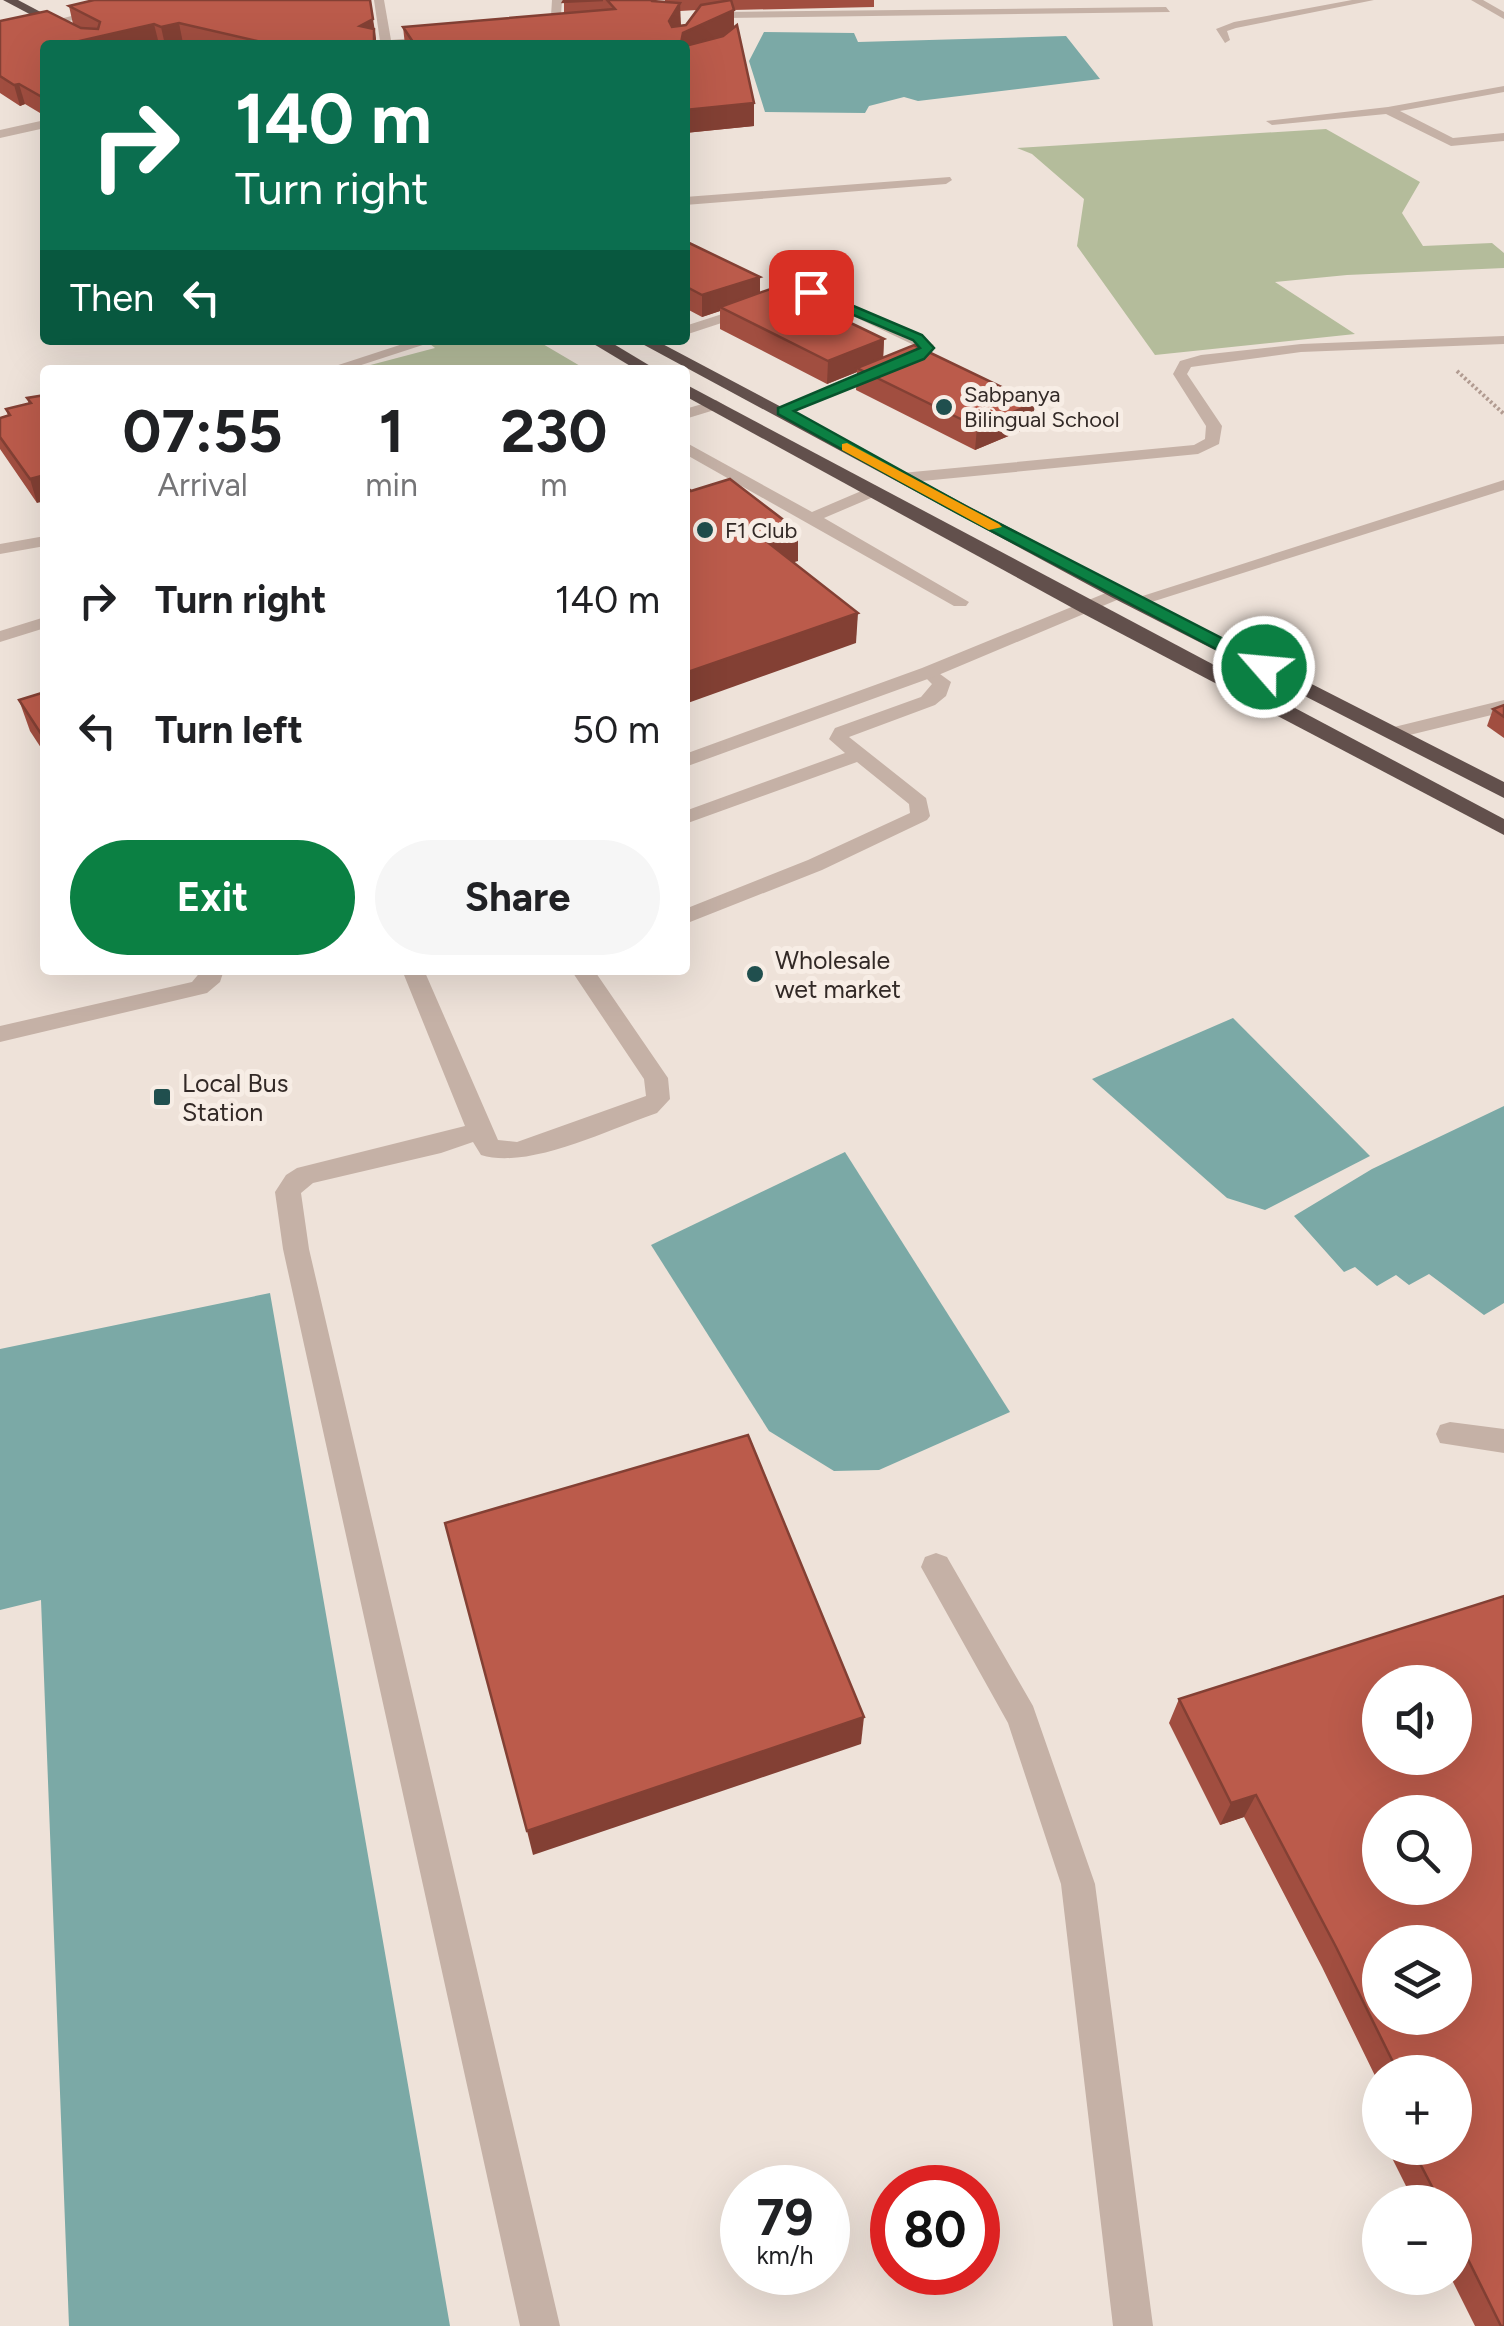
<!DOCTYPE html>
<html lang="en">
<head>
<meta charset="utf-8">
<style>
	:root { --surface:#fff; --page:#f6f6f6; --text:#202124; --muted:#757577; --accent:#0b8043 }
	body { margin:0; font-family:Figtree,sans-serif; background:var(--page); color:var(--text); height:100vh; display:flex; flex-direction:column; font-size:38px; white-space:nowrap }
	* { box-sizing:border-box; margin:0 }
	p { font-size:32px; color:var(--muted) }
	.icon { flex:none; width:55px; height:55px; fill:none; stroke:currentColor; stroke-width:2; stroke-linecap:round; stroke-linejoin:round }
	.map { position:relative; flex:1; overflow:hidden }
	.drawer { position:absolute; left:40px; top:365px; width:650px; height:610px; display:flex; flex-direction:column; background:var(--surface); border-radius:10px; box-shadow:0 10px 40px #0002 }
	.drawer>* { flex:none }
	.guide { position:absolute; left:40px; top:40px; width:650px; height:305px; border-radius:10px; box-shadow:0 10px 40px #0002; background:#0b6e4f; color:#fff; overflow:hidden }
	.buttons { position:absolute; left:1362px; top:1665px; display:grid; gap:20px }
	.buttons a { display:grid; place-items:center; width:110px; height:110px; border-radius:50%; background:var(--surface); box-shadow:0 10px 40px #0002; font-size:50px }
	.speed { position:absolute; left:720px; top:2165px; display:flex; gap:20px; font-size:50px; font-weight:700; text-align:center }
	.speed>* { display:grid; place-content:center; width:130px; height:130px; border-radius:50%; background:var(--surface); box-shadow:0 10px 40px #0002; line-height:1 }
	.speed small { font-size:25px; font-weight:400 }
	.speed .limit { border:15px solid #d22; background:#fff; color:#111 }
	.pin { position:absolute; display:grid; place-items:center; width:85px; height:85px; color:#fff; margin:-42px; border-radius:20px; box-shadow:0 5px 15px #0006 }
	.me { position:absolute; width:110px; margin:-55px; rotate:297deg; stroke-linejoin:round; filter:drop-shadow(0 0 8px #0008) }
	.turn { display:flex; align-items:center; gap:35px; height:210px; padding:0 30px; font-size:45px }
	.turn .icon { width:130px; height:130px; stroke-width:2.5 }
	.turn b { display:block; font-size:70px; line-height:85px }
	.then { display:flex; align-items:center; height:95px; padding:0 30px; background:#0003; gap:20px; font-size:38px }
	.eta { display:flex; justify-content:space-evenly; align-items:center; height:170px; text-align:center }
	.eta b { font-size:60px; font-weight:700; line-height:70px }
	.action { display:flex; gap:20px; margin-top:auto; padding:20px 30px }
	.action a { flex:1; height:115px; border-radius:60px; background:var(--accent); color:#fff; font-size:40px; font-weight:700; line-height:115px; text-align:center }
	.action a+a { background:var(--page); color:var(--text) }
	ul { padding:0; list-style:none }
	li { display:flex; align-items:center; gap:30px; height:130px; padding:0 30px }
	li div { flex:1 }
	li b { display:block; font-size:38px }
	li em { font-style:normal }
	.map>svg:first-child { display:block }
</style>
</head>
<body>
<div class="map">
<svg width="1504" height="2326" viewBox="0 0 1504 2326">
	<rect width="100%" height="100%" fill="#eee2d9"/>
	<g fill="#b4bc9b">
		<path d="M1326 129 1420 182 1402 213 1423 246 1492 243 1504 253V268L1347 275 1275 282 1355 334 1155 355 1077 246 1084 199 1032 154 1017 148Z"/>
		<path d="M425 340H536L587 370 359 368 435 348Z"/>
	</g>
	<g fill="#7ba9a6">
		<path d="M764 32 854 33 858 42 1066 36 1100 79 918 101 904 97 869 106 865 113 765 112 749 61Z"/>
		<path d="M1233 1018 1370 1156 1265 1210 1227 1198 1092 1079Z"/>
		<path d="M1504 1106V1303L1484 1315 1429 1274 1409 1285 1396 1275 1377 1286 1355 1267 1344 1272 1294 1216 1372 1169Z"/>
		<path d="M845 1152 1010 1412 879 1470 834 1471 769 1431 651 1245Z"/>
		<path d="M270 1293 450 2326H69L41 1600 0 1610V1349Z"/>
	</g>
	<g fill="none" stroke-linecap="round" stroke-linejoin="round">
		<path stroke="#b19b91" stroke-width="4" stroke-dasharray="2.5 2.5" stroke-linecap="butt" d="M1457 371 1504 414"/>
		<g fill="#c5b1a6" fill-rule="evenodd">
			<path d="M135 0H153L33 30 28 27Z"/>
			<path d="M374 0H384L391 40 437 36 442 39 407 45H367L380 41Z"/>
			<path d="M552 0H562L560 31 555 34 550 31Z"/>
			<path d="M1166 7 1170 12 726 18 699 23 683 45H673L691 18 726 12Z"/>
			<path d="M45 120V128L0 138V130Z"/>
			<path d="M803 288 823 291 934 345 924 359 782 416 774 411 777 408 914 353 918 347 815 298 804 296 685 335V326Z"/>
			<path d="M716 400 724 405 721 408 685 419V409Z"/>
			<path d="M685 442 812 512 866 489H878V495L824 518 969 602 966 606H954L685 454Z"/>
			<path d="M45 617V628L0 642V631Z"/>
			<path d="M929 666 951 682 946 696 935 705 849 737 926 798 930 816 927 820 822 870 685 924V909L808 860 910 813 909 804 857 762 685 824V811L845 753 829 739 835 728 921 697 932 684 920 672Z"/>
			<path d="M1504 700V712L1393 739 1383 733 1386 729Z"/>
			<path d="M402 970H424L498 1140 517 1142 646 1096 644 1079 571 970H594L668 1078 670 1099 657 1113C609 1129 529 1170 481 1155L473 1142 441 1153 313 1183 301 1193 309 1249 560 2326H520L283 1249 275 1192 286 1175 297 1168 465 1126Z"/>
		</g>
		<g fill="#c5b1a6" fill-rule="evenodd">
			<path d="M1352 0H1374L1236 28 1227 31 1230 40 1225 43 1216 29 1234 22Z"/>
			<path d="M1471 0H1483L1504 12V19Z"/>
			<path d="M1504 86V92L1400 111 1453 138 1504 133V141L1451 146 1386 114 1272 125 1266 121 1388 107Z"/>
			<path d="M950 177 952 180 946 184 685 205V197Z"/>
			<path d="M1504 336V344L1301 352 1191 367 1187 374 1222 426 1219 444 1198 454 902 483 894 478 902 473 1194 445 1205 439 1206 426 1173 374 1180 361 1201 355 1301 344Z"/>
			<path d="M415 340H438L346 370H323Z"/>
			<path d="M1504 480V490L1142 605 1136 606 1127 601Z"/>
			<path d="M45 536V546L0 554V544Z"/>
			<path d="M1118 588 1124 589V597L936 676 685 767V754L922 668Z"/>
			<path d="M202 970H224L220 982 207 993 0 1042V1026L192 982Z"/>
			<path d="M1450 1422 1504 1429V1453L1440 1443 1436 1434 1440 1425Z"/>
			<path d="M936 1553 947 1557 1033 1706 1095 1884 1153 2326H1113L1061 1884 1008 1723 921 1567 925 1557Z"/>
		</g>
		<g fill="#62504c" fill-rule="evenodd">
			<path d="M3 0H18L103 45H88Z"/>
			<path d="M587 340H607L657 370H637Z"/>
			<path d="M635 340H655L1125 589 1504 782V798L1111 597Z"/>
			<path d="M685 384 1504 819V835L1080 612 685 396Z"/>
		</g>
	</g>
	<g fill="#a14e40" fill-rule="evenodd">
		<path d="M370 0 376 45H192L183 43 174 45H45V116L25 104 20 106 0 93V21L73 24 69 6Z"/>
		<path d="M564 0H651L665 2V0H874V7L733 10 734 28 754 103V126L685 133V45H405L403 27 564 13ZM697 10 686 25 680 26V11Z"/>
		<path d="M685 241 760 277V293L884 339 883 358 1035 403 1032 426 975 450 856 390 857 372 827 384 720 329V311L702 317 685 308Z"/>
		<path d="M45 395 37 503 0 449V418L8 416 6 409 29 404 27 398Z"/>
		<path d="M45 692V754L30 731 19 700Z"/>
		<path d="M1504 705V738L1487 726 1493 709Z"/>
		<path d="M1504 1596V2326H1475L1451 2278H1455V2202H1414L1387 2148H1455V2072H1380V2086L1322 1967 1244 1817 1220 1825 1169 1723 1179 1699Z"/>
	</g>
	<g fill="#834034">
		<path d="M680 3 681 25 670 43 669 21Z"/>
		<path d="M734 10V31L685 55V45H681L683 33Z"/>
		<path d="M373 19 376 38V45H374L360 26Z"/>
		<path d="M179 23 183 43 165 45 161 27Z"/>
		<path d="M154 24 159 44 155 45H62Z"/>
		<path d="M19 84 25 104 20 106 14 85Z"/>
		<path d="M754 103V126L685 133V110Z"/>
		<path d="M760 277V298L720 307V311L702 317V295Z"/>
		<path d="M884 339 883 361 857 368V372L827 384 828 361Z"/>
		<path d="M1035 403 1032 426 975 450 977 427Z"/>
		<path d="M45 475V501L37 503 30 479Z"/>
		<path d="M798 531V561L766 571V541Z"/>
		<path d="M858 613 856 643 685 704V673Z"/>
		<path d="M864 1717 861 1744 533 1855 527 1831Z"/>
		<path d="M1256 1795 1244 1817 1220 1825 1231 1803Z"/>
	</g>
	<g fill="#bb5b4b" stroke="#834034" stroke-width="2.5" fill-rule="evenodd">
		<path d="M94 0H370L373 19 360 26 374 29V45H274L179 23 161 27 154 24 62 45H45V97H42L19 84 14 85 0 76V21L47 11 81 28 98 29 100 22 69 6Z"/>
		<path d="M564 0H603L563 2Z"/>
		<path d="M607 0H651L652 1 680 3 669 21 672 27 686 25 701 5 731 0 734 10 683 33 681 43 684 45H415L403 27 615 9Z"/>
		<path d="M737 25 754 103 685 110V46L723 36Z"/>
		<path d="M685 241 760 277 702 295 685 286Z"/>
		<path d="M776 287 884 339 828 361 720 307Z"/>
		<path d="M914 345 1035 403 977 427 857 368Z"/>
		<path d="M45 395V475L30 479 0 437V418L10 415 6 409 31 403 27 398Z"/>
		<path d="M730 479 798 531 766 541 858 613 685 673V486L691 491Z"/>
		<path d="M45 692V740L19 700Z"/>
		<path d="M1504 705V717L1493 709Z"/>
		<path d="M748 1435 864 1717 527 1831 445 1523Z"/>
		<path d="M1504 1596V2326H1501L1455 2233V2202H1440L1412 2148H1455V2072H1398L1336 1947 1256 1795 1231 1803 1179 1699ZM1380 1682H1455V1758H1380ZM1380 1812H1455V1888H1380ZM1380 1942H1455V2018H1380Z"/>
	</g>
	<path fill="#0b8043" stroke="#07532c" stroke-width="2.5" d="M811 288 922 335 934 348 924 359 794 411 969 508 1270 663V671H1258L959 514 778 414V408L920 348 913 340 806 295V290Z"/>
	<path fill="#f59e0b" d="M847 443 999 524 1002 527 989 530 842 450V444Z"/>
	<g fill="#204f4e" stroke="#f7ede5" stroke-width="4">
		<circle cx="944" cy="407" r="10"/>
		<circle cx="705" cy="530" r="10"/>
		<circle cx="755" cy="974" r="10"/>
		<rect x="152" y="1087" width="20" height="20" rx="5"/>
	</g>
	<g text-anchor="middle" stroke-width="10" stroke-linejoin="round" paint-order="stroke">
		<g font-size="22" fill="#322926" stroke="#f7ede5" text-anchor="start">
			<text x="964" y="402">Sabpanya<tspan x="964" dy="25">Bilingual School</tspan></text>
			<text x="725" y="538">F1 Club</text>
		</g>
		<g font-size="25" fill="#322926" stroke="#f7ede5" text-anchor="start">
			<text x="775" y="969">Wholesale<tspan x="775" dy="29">wet market</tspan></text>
			<text x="182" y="1092">Local Bus<tspan x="182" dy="29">Station</tspan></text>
		</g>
	</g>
</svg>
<div class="buttons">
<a><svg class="icon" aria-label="sound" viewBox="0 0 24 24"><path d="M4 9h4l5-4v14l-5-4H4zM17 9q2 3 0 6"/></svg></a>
<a><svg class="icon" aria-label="search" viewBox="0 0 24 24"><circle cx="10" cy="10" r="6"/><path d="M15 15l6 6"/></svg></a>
<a><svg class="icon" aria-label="layers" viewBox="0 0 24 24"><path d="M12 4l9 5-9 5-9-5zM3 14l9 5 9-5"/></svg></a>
<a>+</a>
<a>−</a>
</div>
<div class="speed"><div>79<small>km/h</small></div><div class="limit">80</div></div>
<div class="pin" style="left:811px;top:292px;background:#d93025"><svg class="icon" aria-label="arrive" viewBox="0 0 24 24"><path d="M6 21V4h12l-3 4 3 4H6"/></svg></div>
<svg class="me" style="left:1264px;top:667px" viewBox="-20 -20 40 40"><circle r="17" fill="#0b8043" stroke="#fff" stroke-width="3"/><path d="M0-11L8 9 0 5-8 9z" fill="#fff"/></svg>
<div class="guide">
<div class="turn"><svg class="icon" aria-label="right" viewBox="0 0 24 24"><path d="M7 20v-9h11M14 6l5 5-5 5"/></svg><div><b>140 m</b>Turn right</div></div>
<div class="then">Then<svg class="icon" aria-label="left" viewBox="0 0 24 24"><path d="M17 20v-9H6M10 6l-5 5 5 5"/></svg></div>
</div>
<section class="drawer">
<div class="eta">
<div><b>07:55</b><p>Arrival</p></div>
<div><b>1</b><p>min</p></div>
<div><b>230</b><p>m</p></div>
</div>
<ul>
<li><svg class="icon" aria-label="right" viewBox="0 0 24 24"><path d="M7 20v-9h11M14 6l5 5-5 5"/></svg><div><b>Turn right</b></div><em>140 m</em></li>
<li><svg class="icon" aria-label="left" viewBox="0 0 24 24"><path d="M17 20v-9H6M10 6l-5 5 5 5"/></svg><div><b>Turn left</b></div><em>50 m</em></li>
</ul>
<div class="action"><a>Exit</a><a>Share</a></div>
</section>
</div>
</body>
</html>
